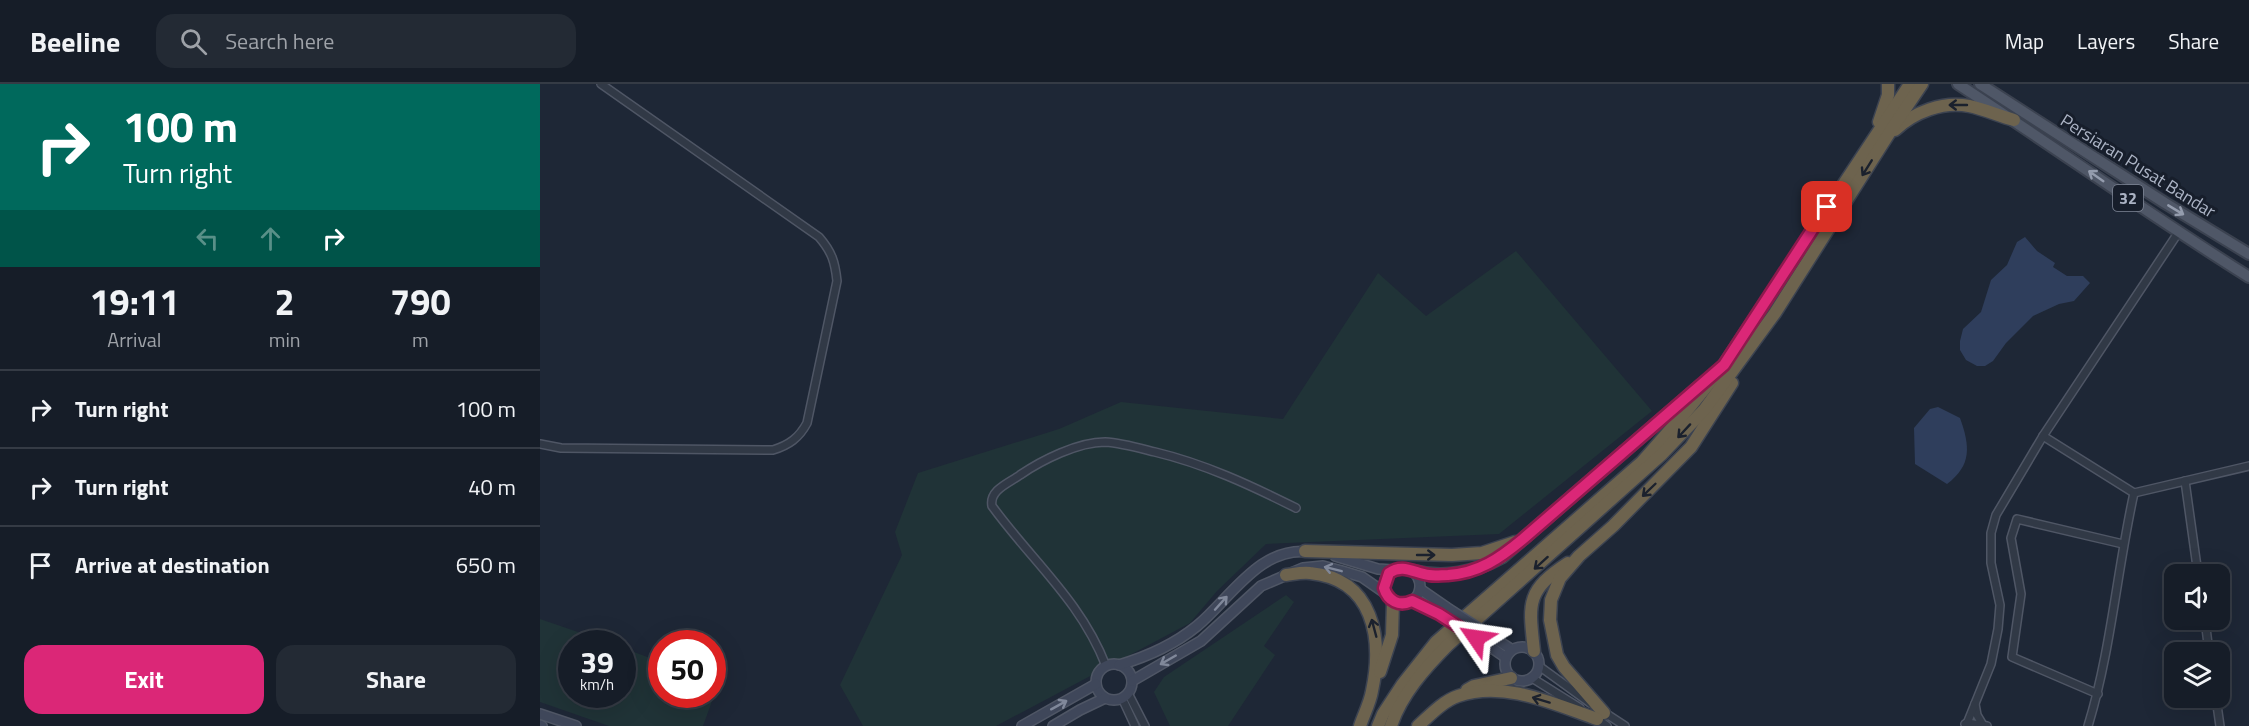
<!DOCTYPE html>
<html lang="en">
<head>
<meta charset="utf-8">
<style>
	:root { --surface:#161d28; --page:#232a34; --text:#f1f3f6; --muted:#9ea2a8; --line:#353b45; --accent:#db2777 }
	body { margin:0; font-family:"Titillium Web",sans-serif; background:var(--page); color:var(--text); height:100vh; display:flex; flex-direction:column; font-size:22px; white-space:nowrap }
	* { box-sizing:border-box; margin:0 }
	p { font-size:20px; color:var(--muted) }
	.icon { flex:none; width:33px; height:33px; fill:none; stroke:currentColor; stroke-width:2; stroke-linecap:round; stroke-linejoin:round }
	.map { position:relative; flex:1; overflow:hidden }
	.details { display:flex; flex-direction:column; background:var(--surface); width:540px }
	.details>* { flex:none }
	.banner { background:#00695c; color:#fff; overflow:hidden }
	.controls { position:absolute; left:1624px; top:480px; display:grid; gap:12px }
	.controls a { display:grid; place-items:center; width:66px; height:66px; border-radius:12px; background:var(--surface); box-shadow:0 6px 24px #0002,0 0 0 2px var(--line); font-size:30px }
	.speed { position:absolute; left:18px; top:546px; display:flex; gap:12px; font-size:30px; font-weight:700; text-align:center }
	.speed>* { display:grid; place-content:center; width:78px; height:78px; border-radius:50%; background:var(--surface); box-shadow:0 6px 24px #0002,0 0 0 2px var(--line); line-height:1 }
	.speed small { font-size:15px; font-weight:400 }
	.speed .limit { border:9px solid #d22; background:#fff; color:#111 }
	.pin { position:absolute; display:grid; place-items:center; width:51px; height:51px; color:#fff; margin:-26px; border-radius:12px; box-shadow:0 3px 9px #0006 }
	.me { position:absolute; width:66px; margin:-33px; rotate:302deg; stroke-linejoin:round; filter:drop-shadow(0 0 4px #0008) }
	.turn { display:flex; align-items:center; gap:21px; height:126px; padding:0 24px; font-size:27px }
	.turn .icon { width:78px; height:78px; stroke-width:2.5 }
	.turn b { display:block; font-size:42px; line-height:51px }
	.lanes { display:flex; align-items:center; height:57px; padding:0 24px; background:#0003; justify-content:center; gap:30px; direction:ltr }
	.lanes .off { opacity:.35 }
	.eta { display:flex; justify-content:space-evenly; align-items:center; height:102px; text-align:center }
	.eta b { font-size:36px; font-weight:700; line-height:42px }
	.primary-button { display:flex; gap:12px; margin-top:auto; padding:12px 24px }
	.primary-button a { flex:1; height:69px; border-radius:18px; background:var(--accent); color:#fff; font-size:24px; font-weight:700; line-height:69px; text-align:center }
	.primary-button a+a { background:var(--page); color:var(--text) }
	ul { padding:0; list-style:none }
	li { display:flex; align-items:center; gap:18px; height:78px; padding:0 24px; border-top:2px solid var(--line) }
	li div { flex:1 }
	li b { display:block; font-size:22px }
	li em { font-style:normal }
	header { display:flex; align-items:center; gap:36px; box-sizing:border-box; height:84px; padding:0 30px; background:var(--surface); border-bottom:2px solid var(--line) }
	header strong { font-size:28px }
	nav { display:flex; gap:33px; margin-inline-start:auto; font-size:21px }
	.search { width:420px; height:54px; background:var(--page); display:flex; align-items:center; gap:15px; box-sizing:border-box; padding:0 21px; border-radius:18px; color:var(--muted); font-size:22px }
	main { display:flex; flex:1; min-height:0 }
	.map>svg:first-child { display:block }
</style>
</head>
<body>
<header>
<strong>Beeline</strong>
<div class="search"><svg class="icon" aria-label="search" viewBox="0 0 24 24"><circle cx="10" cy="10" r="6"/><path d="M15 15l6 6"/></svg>Search here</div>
<nav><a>Map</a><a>Layers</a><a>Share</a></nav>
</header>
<main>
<section class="details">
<div class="banner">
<div class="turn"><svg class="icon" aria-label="right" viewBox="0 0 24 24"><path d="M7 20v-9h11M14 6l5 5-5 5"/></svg><div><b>100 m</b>Turn right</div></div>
<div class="lanes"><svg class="icon off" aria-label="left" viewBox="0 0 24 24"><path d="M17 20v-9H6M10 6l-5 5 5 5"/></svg><svg class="icon off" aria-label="ahead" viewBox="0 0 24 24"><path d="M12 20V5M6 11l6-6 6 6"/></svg><svg class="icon" aria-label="right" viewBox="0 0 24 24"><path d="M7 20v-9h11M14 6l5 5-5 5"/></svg></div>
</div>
<div class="eta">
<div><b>19:11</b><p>Arrival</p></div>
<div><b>2</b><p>min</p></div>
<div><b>790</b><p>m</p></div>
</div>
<ul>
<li><svg class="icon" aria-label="right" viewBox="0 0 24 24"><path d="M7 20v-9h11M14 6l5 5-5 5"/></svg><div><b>Turn right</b></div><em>100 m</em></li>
<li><svg class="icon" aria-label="right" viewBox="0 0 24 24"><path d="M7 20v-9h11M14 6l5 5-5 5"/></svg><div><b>Turn right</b></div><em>40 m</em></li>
<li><svg class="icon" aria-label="arrive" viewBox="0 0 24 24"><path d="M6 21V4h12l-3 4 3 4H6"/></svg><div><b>Arrive at destination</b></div><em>650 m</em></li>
</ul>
<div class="primary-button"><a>Exit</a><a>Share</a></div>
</section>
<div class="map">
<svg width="1709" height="642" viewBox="0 0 1709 642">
	<rect width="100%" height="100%" fill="#1e2736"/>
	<g fill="#203337">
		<path d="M976 167 1112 327 959 450 726 460 677 507 650 539 456 642H323L300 601 362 471 355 448 378 389 519 345 581 318 743 335 838 189 886 232Z"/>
		<path d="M746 511 754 518 724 562 735 571 688 642H630L614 608 624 593Z"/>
		<path d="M0 535 70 559 32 560V610H82L83 564 121 578 122 610H172L173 596 179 598 163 642H69L0 618Z"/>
	</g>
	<g fill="#2f3e5c">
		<path d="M1485 153 1497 167 1515 179 1513 183 1527 192H1543L1550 199 1534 217 1519 220 1493 232 1466 259 1453 277 1445 282H1437L1426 276 1420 266V257L1423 245 1441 228 1451 196 1467 181 1477 158Z"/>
		<path d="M1398 323 1420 334C1430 362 1432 381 1407 400L1375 380 1374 344 1390 325Z"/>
	</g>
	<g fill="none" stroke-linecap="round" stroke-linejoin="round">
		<g stroke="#4f5665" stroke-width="10">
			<g id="street">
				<path d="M1503 352 1594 409 1709 382"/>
				<path d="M0 360 21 364 233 366C249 361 259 354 267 339L297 197C295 178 292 168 279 153L61 0"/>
				<path d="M1645 397 1658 490"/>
				<path d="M1665 536 1669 568"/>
				<path d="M566 582C541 517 492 477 452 422 449 406 469 399 480 391 502 376 538 358 565 358 582 359 599 364 615 368 665 380 710 401 756 424"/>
				<path d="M999 582 1050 619"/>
				<path d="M992 594 1040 624"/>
				<path d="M588 609 605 642"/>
				<path d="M1558 610 1472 573 1481 510 1471 454 1477 435 1583 460"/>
				<path d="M582 614 595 642"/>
				<path d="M1676 614 1680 642"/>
				<path d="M1435 620 1437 631 1443 641"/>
				<path d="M1062 627 1085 642"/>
				<path d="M1054 633 1067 642"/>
				<path d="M1425 640 1427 639 1447 642"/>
				<path d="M1426 642 1451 580 1458 545 1460 521 1451 479V449L1456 431 1503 352 1638 149"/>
				<path d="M1548 642C1571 567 1577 486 1594 409"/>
			</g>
		</g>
		<g stroke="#4f5665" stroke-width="12">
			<g id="secondary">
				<path d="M795 472 838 485 853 486"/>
				<circle cx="862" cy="502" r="18"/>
				<path d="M880 505 906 523"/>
				<path d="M872 517 899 530"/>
				<path d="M943 547 971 565"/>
				<path d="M936 553 965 573"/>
				<circle cx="982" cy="580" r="17"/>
				<circle cx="574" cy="598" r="18"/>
				<path d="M579 581C606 573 635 560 657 542 690 515 720 461 770 468"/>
				<path d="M592 597 661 557 721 502 763 484 783 482 802 487 822 493 845 509"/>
				<path d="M0 630 36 642"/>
				<path d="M0 641 2 642"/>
				<path d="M482 642 556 600"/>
				<path d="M513 642 540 626 565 614"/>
			</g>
		</g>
		<g stroke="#3b4250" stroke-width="14">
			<g id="primary">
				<path d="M1418 0C1516 64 1610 131 1709 193"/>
				<path d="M1440 0 1625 119 1709 170"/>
			</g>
		</g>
		<g stroke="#3c4351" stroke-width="15">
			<g id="highway">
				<path d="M1339 38 1348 11V0"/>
				<path d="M1355 46C1374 28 1403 17 1429 22 1444 25 1459 32 1474 36"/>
				<path d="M765 467 912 471 942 469 975 458"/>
				<path d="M873 487C905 495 933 489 962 473L1161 301"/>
				<path d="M746 491C754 490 762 488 770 489 834 495 843 555 832 607 830 619 824 630 820 642"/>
				<path d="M994 567C989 520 985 507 1028 479"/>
				<path d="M840 588 852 551 853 517"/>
				<path d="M927 606 934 602 971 594"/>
				<path d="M1064 629 1024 583 1017 571 1010 536 1011 516 1020 494 1039 472 1073 442 1151 363 1192 299"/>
				<path d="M838 642 843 630 862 601 896 558 1102 378 1145 329 1184 281 1370 0"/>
				<path d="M851 642C861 611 885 584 908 561L1121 371 1164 326 1235 229 1355 40 1382 0"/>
				<path d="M878 642C889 632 903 617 918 612 964 596 1014 620 1057 635"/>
			</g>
		</g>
		<use href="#street" stroke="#313946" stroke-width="7"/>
		<use href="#secondary" stroke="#3f475a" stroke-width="9"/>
		<use href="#primary" stroke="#4f5767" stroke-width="10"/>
		<use href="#highway" stroke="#6d634e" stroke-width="12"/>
		<g stroke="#4f5665" stroke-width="12" stroke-linecap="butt">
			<g id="secondary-bridge">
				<path d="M906 523 943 547"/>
				<path d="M899 530 936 553"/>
			</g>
		</g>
		<use href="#secondary-bridge" stroke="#3f475a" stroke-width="9"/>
	</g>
	<defs><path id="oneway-shaft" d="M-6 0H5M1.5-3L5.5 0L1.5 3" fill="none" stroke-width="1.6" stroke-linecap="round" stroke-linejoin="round" transform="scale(1.5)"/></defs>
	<g stroke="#1b212d">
		<use href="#oneway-shaft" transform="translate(1418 21) rotate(-180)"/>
		<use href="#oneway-shaft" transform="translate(1327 84) rotate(122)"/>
		<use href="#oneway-shaft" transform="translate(1144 347) rotate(133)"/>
		<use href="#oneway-shaft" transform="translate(1109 406) rotate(136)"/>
		<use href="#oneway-shaft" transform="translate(886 471)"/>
		<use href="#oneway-shaft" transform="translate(1001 479) rotate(138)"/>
		<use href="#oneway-shaft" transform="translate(834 544) rotate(-105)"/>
		<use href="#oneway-shaft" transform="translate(1001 616) rotate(-163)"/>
	</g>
	<g stroke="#949cad">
		<use href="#oneway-shaft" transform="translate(1556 92) rotate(-145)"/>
		<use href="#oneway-shaft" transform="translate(1636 126) rotate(31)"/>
	</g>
	<g stroke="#80889a">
		<use href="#oneway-shaft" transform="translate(793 485) rotate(-166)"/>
		<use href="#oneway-shaft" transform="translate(681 519) rotate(-48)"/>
		<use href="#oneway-shaft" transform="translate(628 576) rotate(150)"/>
		<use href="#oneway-shaft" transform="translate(519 621) rotate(-29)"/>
	</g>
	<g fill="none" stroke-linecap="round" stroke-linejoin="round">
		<g stroke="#8e194d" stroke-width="15">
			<path id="route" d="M936 554 899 530 872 517C859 523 848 517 844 504L849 489C863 479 874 489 889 491 895 492 902 491 908 491 939 489 960 474 983 455L1184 281 1287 123"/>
		</g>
		<use href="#route" stroke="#db2777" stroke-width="10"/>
	</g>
	<g text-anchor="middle" stroke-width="6" stroke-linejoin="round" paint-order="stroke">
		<rect fill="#171e2b" stroke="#7f8696" stroke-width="1.5" x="1573" y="101" width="30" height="26" rx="4.5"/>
		<g font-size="16" font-weight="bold" fill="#abb3c4">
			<text x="1588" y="120">32</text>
		</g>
		<g font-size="18" fill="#abb3c4" stroke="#171e2b">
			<text transform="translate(1598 82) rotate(32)" y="6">Persiaran Pusat Bandar</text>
		</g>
	</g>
</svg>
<div class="controls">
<a><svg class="icon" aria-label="sound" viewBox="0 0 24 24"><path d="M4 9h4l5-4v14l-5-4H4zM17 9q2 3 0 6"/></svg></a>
<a><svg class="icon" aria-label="layers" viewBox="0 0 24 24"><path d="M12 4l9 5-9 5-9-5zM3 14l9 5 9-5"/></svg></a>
</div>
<div class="speed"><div>39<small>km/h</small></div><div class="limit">50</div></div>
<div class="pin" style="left:1287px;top:123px;background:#d93025"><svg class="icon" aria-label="arrive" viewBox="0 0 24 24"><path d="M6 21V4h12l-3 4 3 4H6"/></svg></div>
<svg class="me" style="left:936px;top:554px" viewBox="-20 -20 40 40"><path d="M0-17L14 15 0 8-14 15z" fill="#db2777" stroke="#fff" stroke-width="4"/></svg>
</div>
</main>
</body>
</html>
